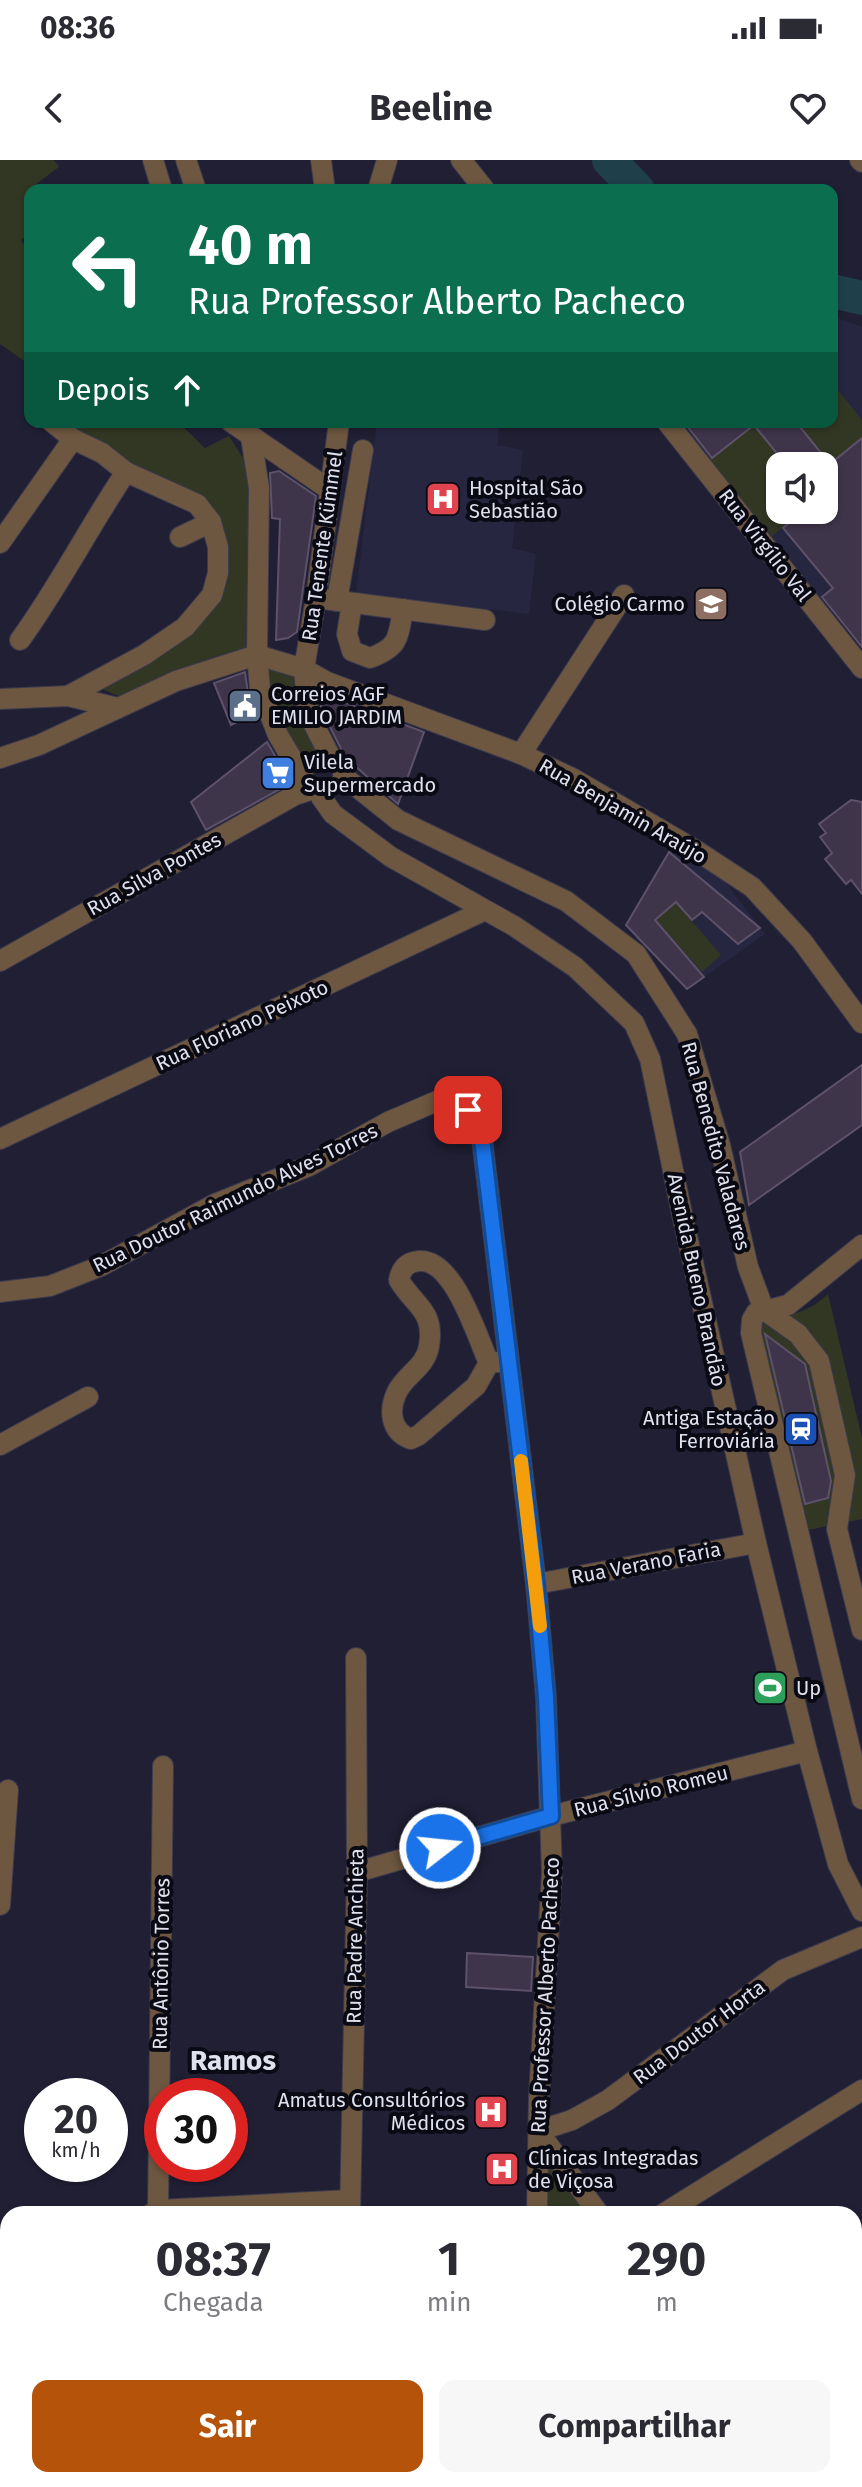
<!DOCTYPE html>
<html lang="pt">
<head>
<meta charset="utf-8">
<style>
	:root { --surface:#fff; --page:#f7f7f7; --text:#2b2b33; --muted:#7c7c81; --accent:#b45309 }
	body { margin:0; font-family:"Fira Sans",sans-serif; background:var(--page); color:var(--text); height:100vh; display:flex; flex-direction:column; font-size:30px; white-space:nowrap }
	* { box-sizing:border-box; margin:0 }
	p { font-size:26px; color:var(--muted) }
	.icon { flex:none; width:44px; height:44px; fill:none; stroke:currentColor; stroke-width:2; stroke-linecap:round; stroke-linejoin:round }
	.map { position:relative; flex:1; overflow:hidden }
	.drawer { position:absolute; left:0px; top:2046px; width:862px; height:282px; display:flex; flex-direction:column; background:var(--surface); border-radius:24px 24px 0 0; box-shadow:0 2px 6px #0004 }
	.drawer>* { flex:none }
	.top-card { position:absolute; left:24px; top:24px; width:814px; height:244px; border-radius:16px; box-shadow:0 2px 6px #0004; background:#0b6e4f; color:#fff; overflow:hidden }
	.buttons { position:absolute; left:766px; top:292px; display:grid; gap:16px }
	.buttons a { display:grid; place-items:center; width:72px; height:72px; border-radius:16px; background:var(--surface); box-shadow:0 2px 6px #0004; font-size:40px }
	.speed { position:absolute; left:24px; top:1918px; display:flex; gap:16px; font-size:40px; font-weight:700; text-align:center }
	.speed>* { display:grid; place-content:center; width:104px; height:104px; border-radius:50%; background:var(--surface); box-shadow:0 2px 6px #0004; line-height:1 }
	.speed small { font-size:20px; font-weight:400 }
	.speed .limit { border:12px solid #d22; background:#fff; color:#111 }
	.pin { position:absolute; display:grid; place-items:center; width:68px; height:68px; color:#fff; margin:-34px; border-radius:16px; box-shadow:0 4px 12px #0006 }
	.me { position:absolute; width:88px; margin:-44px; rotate:74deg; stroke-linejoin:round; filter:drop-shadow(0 0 6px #0008) }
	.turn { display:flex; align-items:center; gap:28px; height:168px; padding:0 32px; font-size:36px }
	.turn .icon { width:104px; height:104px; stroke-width:2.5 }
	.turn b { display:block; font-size:56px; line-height:68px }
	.then { display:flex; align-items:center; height:76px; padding:0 32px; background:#0003; gap:16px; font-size:30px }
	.eta { display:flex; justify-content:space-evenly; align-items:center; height:136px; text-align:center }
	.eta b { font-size:48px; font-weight:700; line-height:56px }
	.button { display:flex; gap:16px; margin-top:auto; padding:16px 32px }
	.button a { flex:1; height:92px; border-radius:16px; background:var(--accent); color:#fff; font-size:32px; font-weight:700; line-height:92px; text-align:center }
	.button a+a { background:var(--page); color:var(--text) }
	.status { display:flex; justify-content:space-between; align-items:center; height:56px; padding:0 40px; background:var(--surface); direction:ltr }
	.status svg { height:22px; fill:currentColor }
	header { display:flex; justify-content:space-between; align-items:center; height:104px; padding:0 32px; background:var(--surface); font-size:36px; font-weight:700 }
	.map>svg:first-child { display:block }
</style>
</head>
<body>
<div class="status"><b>08:36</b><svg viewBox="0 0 49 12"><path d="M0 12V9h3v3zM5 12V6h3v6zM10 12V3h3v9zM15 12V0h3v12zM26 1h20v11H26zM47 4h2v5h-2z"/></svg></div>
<header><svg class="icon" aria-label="back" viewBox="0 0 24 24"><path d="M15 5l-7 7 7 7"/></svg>Beeline<svg class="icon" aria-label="heart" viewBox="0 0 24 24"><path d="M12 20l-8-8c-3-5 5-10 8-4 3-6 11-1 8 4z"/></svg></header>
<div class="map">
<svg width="862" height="2327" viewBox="0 0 862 2327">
	<rect width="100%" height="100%" fill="#201f34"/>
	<g fill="#272641" fill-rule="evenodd">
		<path d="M832 156 862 167V405L818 440 671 262H832ZM780 306H824V350H780Z"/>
		<path d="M377 262H500L497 285 523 290 512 388 536 394 529 454 356 433Z"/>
		<path d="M673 686 720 715 765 774 687 829 626 765Z"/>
	</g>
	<g fill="#323724">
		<path d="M0 0H54L59 7 28 30 30 74 21 80 30 95V205L0 184Z"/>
		<path d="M832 223 862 260V278L830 304 796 262H832Z"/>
		<path d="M61 262H178L205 288 229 276 248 306 253 490 118 536 95 526 216 437V362Z"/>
		<path d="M754 265 787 306H780V350H805L772 376 710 300Z"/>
		<path d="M260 500 296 513 322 591 297 601 281 573Z"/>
		<path d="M676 743 721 795 702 812 656 760Z"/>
		<path d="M828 1134 862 1278V1359L799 1372 753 1162C781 1157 807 1155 828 1134Z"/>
		<path d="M547 2000 589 2054H547Z"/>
	</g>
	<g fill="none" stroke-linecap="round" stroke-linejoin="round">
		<path stroke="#1f404b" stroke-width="6" d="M450 2327 453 2320"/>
		<g stroke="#1f404b" stroke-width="34">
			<path d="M609 0 638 30"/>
			<path d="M832 131 862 138"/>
		</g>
	</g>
	<g fill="#3f354b" stroke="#5d5269" stroke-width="2">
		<path d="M684 262H796L830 304 862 278V487L822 437 833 428 783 368 805 350H824V308L827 306H787L754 265 712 298Z"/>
		<path d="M279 311 316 336 297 472 288 478 276 480 280 359 272 358 270 313Z"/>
		<path d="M245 512 248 533 255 553 231 565 214 523Z"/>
		<path d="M325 535 424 572 398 644 345 597 321 549 320 539Z"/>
		<path d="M267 582 291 623 206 670 191 642Z"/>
		<path d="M851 640 862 642V734L851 720 846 724 825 699 832 693 820 677 826 673 819 664Z"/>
		<path d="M669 692 760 768 738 784 702 752 692 760 676 742 655 760 704 817 687 829 626 765Z"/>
		<path d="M862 905V965L749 1045 740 992Z"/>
		<path d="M765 1174 805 1204 831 1321 828 1338 805 1344Z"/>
		<path d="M467 1793 533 1797 531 1831 466 1827Z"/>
	</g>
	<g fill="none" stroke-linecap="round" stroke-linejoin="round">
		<g stroke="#3b3a4e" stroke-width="22">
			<g id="minor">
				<path d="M153 0 162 30"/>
				<path d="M186 0 196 30"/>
				<path d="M321 0 325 30"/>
				<path d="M461 0 485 30"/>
				<path d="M860 0 862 2"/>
				<path d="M378 30 387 0"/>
				<path d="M52 262 73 279 102 293 126 312 197 344 211 362 218 387V413L212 435 185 467 144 495 68 536"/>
				<path d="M231 262 330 330"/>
				<path d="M667 262 862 508"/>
				<path d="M251 277 259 328 257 495 260 529 278 575 307 624"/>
				<path d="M180 377 211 362"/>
				<path d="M0 383 73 279"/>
				<path d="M316 438 485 460"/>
				<path d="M337 441 363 290"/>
				<path d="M352 443 347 474 352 491 370 498C399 487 398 479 403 449"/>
				<path d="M20 480C59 426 89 367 126 312"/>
				<path d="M257 495 304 509 327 522 521 594 572 618 697 691 752 727 802 781 862 863"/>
				<path d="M0 539 68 536 118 548"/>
				<path d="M521 594 624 435"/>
				<path d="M0 598 39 585 176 521 257 495"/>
				<path d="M333 602 308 553 304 509 316 438 339 262"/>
				<path d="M343 616 398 660 566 741 636 794 687 874 720 985 748 1107 764 1150"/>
				<path d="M321 637 333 654 391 697 514 766 575 807 634 863 650 899 682 1054 756 1383 807 1591 838 1704 862 1751"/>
				<path d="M0 801 295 635 310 630"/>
				<path d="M0 979 483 751"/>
				<path d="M862 1085 788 1145 756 1153 752 1160 751 1173 862 1639"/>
				<path d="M0 1132 50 1126 101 1106 215 1044 309 1006 388 962 437 941 468 950 482 979 536 1424 546 1537 552 1713 539 1937 537 2054"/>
				<path d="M764 1150 798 1174 819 1201 845 1315 837 1369 862 1470"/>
				<path d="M489 1203 476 1226 419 1275 411 1279C391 1272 388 1251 397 1232 405 1215 426 1207 429 1186 435 1150 414 1146 399 1120 401 1109 407 1102 419 1101 454 1098 477 1177 489 1203L508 1201"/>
				<path d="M0 1285 88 1237"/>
				<path d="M536 1424 756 1383"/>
				<path d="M0 1637 8 1630 0 1745"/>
				<path d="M357 1712 551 1656 807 1591"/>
				<path d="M151 2054 158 2050 350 2040"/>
				<path d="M158 2054 163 1606"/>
				<path d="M350 2054 357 1712 356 1498"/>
				<path d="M599 2054 538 1971 572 1960 608 1940 783 1810 862 1777"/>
				<path d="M663 2054 862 1930"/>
				<path d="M0 2134 8 2130"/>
				<path d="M0 2314 8 2306"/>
				<path d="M72 2320 77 2327"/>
				<path d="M240 2327 246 2320"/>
			</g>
		</g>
		<use href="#minor" stroke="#6e5740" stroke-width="20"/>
	</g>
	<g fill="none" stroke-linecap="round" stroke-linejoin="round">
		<g stroke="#114b97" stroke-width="20">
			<path id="route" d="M440 1688 551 1656 546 1537 536 1424 482 979 468 950"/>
		</g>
		<use href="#route" stroke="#1a73e8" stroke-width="14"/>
		<path stroke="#f59e0b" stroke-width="14" d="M521 1301 540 1466"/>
	</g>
	<defs>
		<g id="hospital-square" transform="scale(1.8)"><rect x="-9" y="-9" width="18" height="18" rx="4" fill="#e0444e" stroke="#0a0a14"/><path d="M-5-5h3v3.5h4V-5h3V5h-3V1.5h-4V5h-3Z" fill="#fff"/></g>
		<g id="school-square" transform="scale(1.8)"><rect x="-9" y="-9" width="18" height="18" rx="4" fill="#8d6e63" stroke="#0a0a14"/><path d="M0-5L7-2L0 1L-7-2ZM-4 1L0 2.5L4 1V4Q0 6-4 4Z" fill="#fff"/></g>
		<g id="civic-square" transform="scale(1.8)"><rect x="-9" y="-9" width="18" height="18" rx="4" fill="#5c6f8a" stroke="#0a0a14"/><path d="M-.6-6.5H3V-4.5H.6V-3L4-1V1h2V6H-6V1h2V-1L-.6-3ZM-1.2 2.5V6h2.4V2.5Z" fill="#fff"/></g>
		<g id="supermarket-square" transform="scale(1.8)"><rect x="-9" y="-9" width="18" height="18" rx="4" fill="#3f7fe0" stroke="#0a0a14"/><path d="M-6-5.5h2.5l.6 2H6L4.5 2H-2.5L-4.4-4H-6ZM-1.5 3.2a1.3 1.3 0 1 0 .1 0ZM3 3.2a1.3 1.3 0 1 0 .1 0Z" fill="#fff"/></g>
		<g id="station-square" transform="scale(1.8)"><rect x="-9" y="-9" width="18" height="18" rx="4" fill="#1a4fb4" stroke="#0a0a14"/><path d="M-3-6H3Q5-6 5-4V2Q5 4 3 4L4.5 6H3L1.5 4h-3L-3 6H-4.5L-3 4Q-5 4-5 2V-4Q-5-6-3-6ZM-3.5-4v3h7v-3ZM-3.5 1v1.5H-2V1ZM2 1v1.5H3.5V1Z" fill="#fff"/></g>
		<g id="stadium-square" transform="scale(1.8)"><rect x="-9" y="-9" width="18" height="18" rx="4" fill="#2e9e5b" stroke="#0a0a14"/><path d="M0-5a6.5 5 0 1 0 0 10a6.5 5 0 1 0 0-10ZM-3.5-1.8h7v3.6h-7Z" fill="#fff"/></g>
	</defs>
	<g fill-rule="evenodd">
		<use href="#hospital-square" x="443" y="339"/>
		<use href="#school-square" x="711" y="444"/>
		<use href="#civic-square" x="245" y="546"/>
		<use href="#supermarket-square" x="278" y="613"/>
		<use href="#station-square" x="801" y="1269"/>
		<use href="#stadium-square" x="770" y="1528"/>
		<use href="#hospital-square" x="491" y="1952"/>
		<use href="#hospital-square" x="502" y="2009"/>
	</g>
	<g text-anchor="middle" stroke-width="8" stroke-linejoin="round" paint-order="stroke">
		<g font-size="20" fill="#e0e1ef" stroke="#0a0a14" text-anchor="start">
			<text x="469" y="335">Hospital São<tspan x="469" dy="23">Sebastião</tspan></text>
			<text x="685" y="451" text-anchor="end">Colégio Carmo</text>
			<text x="271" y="541">Correios AGF<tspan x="271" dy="23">EMILIO JARDIM</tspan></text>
			<text x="304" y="609">Vilela<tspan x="304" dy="23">Supermercado</tspan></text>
			<text x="775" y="1265" text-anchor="end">Antiga Estação<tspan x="775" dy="23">Ferroviária</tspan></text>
			<text x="796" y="1535">Up</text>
			<text x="465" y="1947" text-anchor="end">Amatus Consultórios<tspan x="465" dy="23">Médicos</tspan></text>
			<text x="528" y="2005">Clínicas Integradas<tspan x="528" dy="23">de Viçosa</tspan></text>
		</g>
		<g font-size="20" fill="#e0e1ef" stroke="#0a0a14">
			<text transform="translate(765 385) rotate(52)" y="7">Rua Virgílio Val</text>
			<text transform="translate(322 386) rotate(-82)" y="7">Rua Tenente Kümmel</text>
			<text transform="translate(623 651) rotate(30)" y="7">Rua Benjamin Araújo</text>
			<text transform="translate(154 714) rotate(-29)" y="7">Rua Silva Pontes</text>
			<text transform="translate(242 865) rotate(-25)" y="7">Rua Floriano Peixoto</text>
			<text transform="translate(716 986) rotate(75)" y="7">Rua Benedito Valadares</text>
			<text transform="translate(235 1038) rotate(-26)" y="7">Rua Doutor Raimundo Alves Torres</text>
			<text transform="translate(697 1120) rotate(78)" y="7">Avenida Bueno Brandão</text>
			<text transform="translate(646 1403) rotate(-11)" y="7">Rua Verano Faria</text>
			<text transform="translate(651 1631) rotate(-14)" y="7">Rua Sílvio Romeu</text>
			<text transform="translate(355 1776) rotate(-89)" y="7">Rua Padre Anchieta</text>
			<text transform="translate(161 1804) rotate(-89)" y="7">Rua Antônio Torres</text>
			<text transform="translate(545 1835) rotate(-87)" y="7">Rua Professor Alberto Pacheco</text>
			<text transform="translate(699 1872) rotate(-37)" y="7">Rua Doutor Horta</text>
		</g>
		<g font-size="28" font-weight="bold" fill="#e0e1ef" stroke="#0a0a14">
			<text x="233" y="1910">Ramos</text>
		</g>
	</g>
</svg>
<div class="buttons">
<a><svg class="icon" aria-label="sound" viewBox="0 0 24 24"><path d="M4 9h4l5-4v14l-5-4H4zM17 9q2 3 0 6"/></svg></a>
</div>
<div class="speed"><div>20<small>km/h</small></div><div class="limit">30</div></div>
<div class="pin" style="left:468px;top:950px;background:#d93025"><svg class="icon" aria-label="arrive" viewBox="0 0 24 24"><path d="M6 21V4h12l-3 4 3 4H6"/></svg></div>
<svg class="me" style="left:440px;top:1688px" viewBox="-20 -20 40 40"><circle r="17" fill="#1a73e8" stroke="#fff" stroke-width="3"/><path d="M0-11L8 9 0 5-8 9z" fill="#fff"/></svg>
<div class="top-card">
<div class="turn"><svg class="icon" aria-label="left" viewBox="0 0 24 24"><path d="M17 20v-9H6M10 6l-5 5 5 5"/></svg><div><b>40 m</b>Rua Professor Alberto Pacheco</div></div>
<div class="then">Depois<svg class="icon" aria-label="ahead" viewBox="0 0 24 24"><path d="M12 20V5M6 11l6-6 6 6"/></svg></div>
</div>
<section class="drawer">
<div class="eta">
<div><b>08:37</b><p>Chegada</p></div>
<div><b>1</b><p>min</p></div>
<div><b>290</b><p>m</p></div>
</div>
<div class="button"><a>Sair</a><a>Compartilhar</a></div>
</section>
</div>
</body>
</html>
